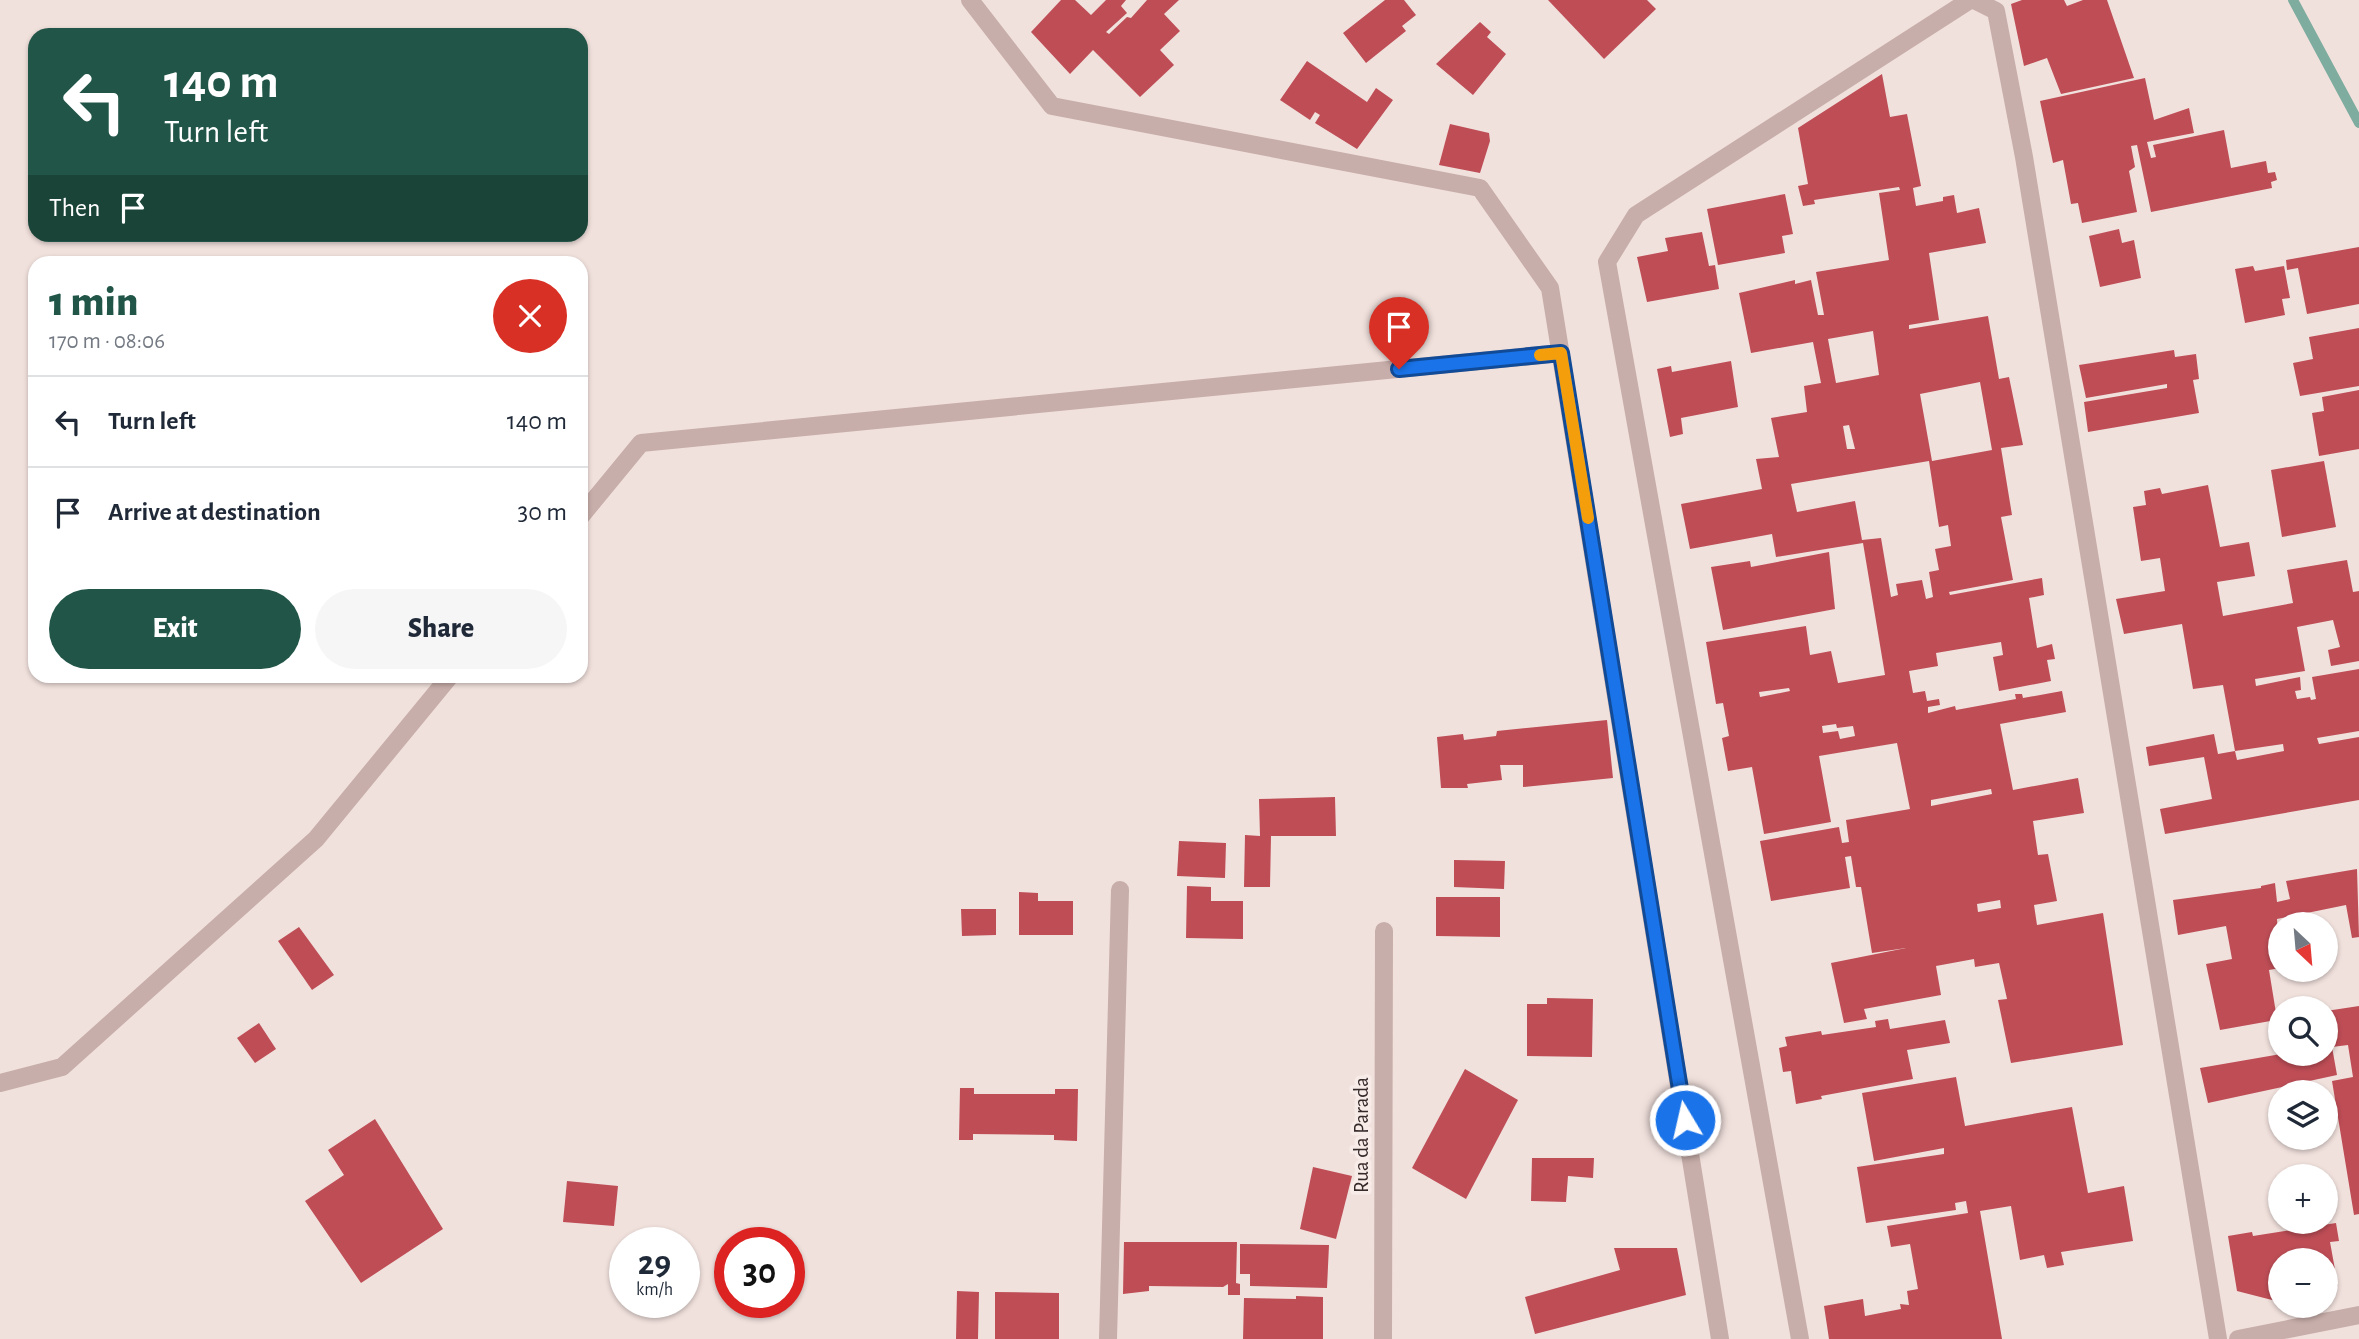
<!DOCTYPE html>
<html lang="en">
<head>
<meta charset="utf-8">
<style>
	:root { --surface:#fff; --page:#f6f6f7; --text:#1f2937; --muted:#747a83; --line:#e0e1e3; --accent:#215547 }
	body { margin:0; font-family:"Alegreya Sans",sans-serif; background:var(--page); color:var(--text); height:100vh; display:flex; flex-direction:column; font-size:26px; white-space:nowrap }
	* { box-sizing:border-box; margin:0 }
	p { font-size:23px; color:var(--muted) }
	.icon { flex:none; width:38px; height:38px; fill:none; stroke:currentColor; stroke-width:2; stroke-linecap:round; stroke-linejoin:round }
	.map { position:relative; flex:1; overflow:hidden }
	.side { position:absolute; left:28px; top:256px; width:560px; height:427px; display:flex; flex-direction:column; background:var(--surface); border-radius:21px; box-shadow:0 2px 5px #0004 }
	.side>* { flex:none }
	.hud { position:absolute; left:28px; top:28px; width:560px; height:214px; border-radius:21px; box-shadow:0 2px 5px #0004; background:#215547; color:#fff; overflow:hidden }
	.needle { width:46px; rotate:154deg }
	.controls { position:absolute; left:2268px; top:912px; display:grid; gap:14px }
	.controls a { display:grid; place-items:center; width:70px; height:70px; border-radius:50%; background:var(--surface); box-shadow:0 2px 5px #0004; font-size:35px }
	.speed { position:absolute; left:609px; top:1227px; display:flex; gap:14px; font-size:35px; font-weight:700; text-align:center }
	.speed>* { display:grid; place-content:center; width:91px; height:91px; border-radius:50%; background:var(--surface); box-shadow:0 2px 5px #0004; line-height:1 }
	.speed small { font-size:18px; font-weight:400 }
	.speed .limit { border:10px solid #d22; background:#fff; color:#111 }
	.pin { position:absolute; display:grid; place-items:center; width:60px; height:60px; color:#fff; margin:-72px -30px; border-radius:50% 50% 50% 0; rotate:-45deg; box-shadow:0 0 7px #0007 }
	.pin .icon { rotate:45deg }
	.me { position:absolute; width:77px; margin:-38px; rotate:351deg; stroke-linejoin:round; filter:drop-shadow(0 0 5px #0008) }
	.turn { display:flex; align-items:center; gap:24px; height:147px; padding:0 21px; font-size:32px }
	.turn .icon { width:91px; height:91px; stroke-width:2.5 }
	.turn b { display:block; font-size:49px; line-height:60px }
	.then { display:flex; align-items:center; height:66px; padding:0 21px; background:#0003; gap:14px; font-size:26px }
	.round { display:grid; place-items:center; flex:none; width:74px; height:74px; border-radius:37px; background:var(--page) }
	.summary { display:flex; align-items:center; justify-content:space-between; height:119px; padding:0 21px }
	h1 { font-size:42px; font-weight:800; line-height:52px; color:var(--accent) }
	.primary-button { display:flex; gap:14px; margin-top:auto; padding:14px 21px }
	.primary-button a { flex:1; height:80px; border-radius:42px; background:var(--accent); color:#fff; font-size:28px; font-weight:800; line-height:80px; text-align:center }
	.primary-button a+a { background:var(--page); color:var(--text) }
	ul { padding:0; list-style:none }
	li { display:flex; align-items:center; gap:21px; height:91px; padding:0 21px; border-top:2px solid var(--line) }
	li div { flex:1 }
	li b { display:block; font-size:26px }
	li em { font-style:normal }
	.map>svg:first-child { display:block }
</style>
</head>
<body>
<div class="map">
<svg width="2359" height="1339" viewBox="0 0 2359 1339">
	<rect width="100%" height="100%" fill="#f1e1dd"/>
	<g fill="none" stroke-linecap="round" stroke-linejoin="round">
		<path stroke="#7eac9f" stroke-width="10" d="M2293 0 2359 123"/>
	</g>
	<g fill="#be4d56" fill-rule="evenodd">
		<path d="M1061 0H1075L1091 15 1106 0H1126L1121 6 1127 13 1106 32 1109 34 1127 17 1131 18 1147 0H1179L1164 14 1180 31 1160 50 1174 65 1140 97 1093 50 1070 74 1031 32Z"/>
		<path d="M1385 0H1404L1416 15 1402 26 1406 31 1366 63 1343 33Z"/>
		<path d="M1548 0H1647L1656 9 1604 59Z"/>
		<path d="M2022 0H2064L2067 6 2083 0H2107L2134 78 2061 94 2047 58 2024 66 2011 4Z"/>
		<path d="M1480 22 1491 32 1487 37 1506 54 1473 95 1436 64Z"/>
		<path d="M1307 61 1367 102 1376 88 1393 100 1357 149 1315 123 1320 115 1315 112 1310 120 1280 100Z"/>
		<path d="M1882 74 1890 117 1907 114 1921 186 1913 188 1916 206 1943 201V197L1954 195 1957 213 1979 208 1986 243 1929 253 1939 320 1909 325V329L1988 316 1999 379 2009 377 2023 445 2001 448 2012 515 2001 517 2013 580 1949 592 1950 595 2042 578 2044 595 2029 598 2037 648 2052 644 2055 659 2047 660 2051 681 1999 691 1993 657 2003 655 2001 642 1936 653 1938 666 1909 671 1913 693 1925 691 1927 701 1939 699 1940 705 1928 707V713L1955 706 1956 710 2016 699 2015 694H2022L2023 698 2062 691 2066 712 2000 724 2013 790 2078 778 2084 813 2033 821 2038 855 2048 854 2057 901 2034 905 2037 925 2103 913 2123 1045 2011 1063 1998 1000 2007 999 1999 963 1975 967 1974 959 1936 966 1941 995 1864 1009 1867 1019 1844 1023 1831 963 1906 948 1872 953 1861 887H1856L1851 856 1845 857 1850 888 1771 901 1760 841 1839 827 1842 843 1849 842 1846 820 1910 809 1897 743 1819 756 1831 822 1764 834 1752 767 1728 771 1722 738 1729 736 1723 703 1716 704 1706 642 1806 626 1810 655 1831 651 1838 683 1885 675 1863 543 1776 557 1772 534 1690 549 1681 504 1762 489 1756 459 1779 457 1771 418 1807 412 1804 386 1821 383 1813 342 1751 353 1739 293 1795 280V284L1811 280 1818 315H1824L1816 272 1889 260 1879 193 1900 190 1899 187 1814 200 1815 204 1803 206 1798 186 1808 184 1798 128ZM1873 331 1879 375 1836 383 1828 339ZM1980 382 1992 450 1932 461 1920 394ZM1849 425 1855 449H1847L1843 426ZM1929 461 1939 527 1948 525 1951 546 1935 549 1939 570 1929 572 1933 597 1926 599 1922 580 1896 584 1898 595 1891 597 1881 538 1862 540 1855 501 1797 512 1791 484ZM1789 688 1790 691 1760 697 1759 692ZM1836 724 1837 728 1853 726 1855 736 1840 739 1838 731 1823 733 1822 726ZM1991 789 1992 794 1931 806V800ZM2000 900 2001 908 1978 912 1977 904Z"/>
		<path d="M2145 78 2154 120 2189 108 2194 133 2147 142 2151 158 2156 157 2153 145 2224 130 2231 168 2266 161 2268 173 2275 172 2277 180 2271 182 2272 188 2151 212 2137 145 2131 146 2135 167 2129 171 2137 212 2082 223 2078 203 2071 204 2063 160 2053 163 2040 101Z"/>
		<path d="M1450 124 1489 133 1490 141 1480 173 1439 165Z"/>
		<path d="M1785 194 1793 234 1782 236 1785 253 1718 265 1707 209Z"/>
		<path d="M2119 229 2122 243 2134 240 2141 278 2100 287 2089 236Z"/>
		<path d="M1702 232 1709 266 1715 265 1719 289 1647 302 1637 257 1668 251 1665 238Z"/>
		<path d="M2359 247V304L2307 314 2298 268 2287 270 2286 260Z"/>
		<path d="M2253 266 2255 271 2284 266 2290 298 2282 299 2285 315 2245 323 2235 269Z"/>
		<path d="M2359 328V386L2300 396 2293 363 2313 359 2309 337Z"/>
		<path d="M2174 350 2175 357 2196 354 2199 379 2193 380 2199 413 2088 432 2084 402 2167 388V384L2086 398 2079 365Z"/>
		<path d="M1731 361 1738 407 1681 418 1683 434 1670 437 1657 369 1671 366 1672 372Z"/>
		<path d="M2359 390V449L2319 456 2312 413 2324 411 2322 397Z"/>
		<path d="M2324 461 2336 527 2282 537 2271 470Z"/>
		<path d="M2208 485 2220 547 2249 542 2255 576 2217 582 2223 616 2293 603 2287 570 2347 560 2353 592 2359 591V661L2331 666 2328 650 2340 647 2333 620 2297 627 2305 671 2255 679 2256 686 2300 677 2301 690 2295 691 2297 699 2310 697 2311 700 2316 699 2312 677 2359 669V731L2317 738 2319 744 2359 737V800L2165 834 2160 809 2212 799 2204 757 2149 766 2146 747 2214 734 2218 754 2235 751 2223 685 2193 689 2182 624 2124 634 2116 599 2165 591 2160 558 2141 561 2133 507 2146 505 2144 491 2160 488 2162 494ZM2283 744 2284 751 2237 760 2235 751Z"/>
		<path d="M1829 552 1835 609 1723 630 1711 567 1750 561 1751 567Z"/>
		<path d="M1607 720 1613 778 1523 787V765H1500L1502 780 1467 784 1468 788H1441L1437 737 1463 734 1464 740 1496 736 1497 731Z"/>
		<path d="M1335 797 1336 836H1271L1270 887H1244L1245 835 1260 836 1259 799Z"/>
		<path d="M1179 841 1226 843 1225 878 1177 876Z"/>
		<path d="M1454 860 1505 861 1504 889 1454 887Z"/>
		<path d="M2357 869 2359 937 2352 938 2346 905 2277 919 2280 968 2269 970 2277 1019H2280V1037L2276 1020 2220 1030 2206 964 2232 959 2226 926 2178 935 2173 900 2261 888V886L2275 883 2277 902 2290 899 2286 881Z"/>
		<path d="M1187 886 1211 887V901H1243V939L1186 938Z"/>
		<path d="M1019 892 1038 893V901H1073V935H1019Z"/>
		<path d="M1436 897H1500V937L1436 936Z"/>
		<path d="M961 909H996V935L962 936Z"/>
		<path d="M299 927 334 975 312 990 278 941Z"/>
		<path d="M1547 998 1593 999 1592 1057 1527 1056V1004H1547Z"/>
		<path d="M2359 1006V1214L2354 1215 2332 1081 2353 1077 2348 1045 2332 1047 2337 1075 2208 1103 2200 1068 2281 1054H2326V1011Z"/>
		<path d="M1888 1019 1890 1029 1945 1020 1950 1043 1907 1050 1913 1079 1821 1096 1822 1099 1796 1104 1791 1071 1783 1072 1779 1048 1787 1046 1785 1037 1821 1031 1822 1035 1876 1027 1875 1021Z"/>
		<path d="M259 1023 276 1049 255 1063 237 1038Z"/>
		<path d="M1465 1069 1518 1100 1466 1199 1412 1168Z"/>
		<path d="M1956 1077 1965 1126 2072 1107 2088 1193 2124 1186 2133 1241 2061 1252 2064 1265 2047 1268 2044 1255 2020 1260 2011 1206 1980 1211 2002 1339H1829L1824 1306 1863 1299 1865 1316 1901 1309 1900 1304 1909 1305 1907 1291 1918 1289 1910 1244 1891 1247 1887 1226 1968 1213 1966 1201 1955 1203 1956 1210 1866 1223 1857 1167 1944 1154V1148L1874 1161 1862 1093Z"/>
		<path d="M960 1088H974V1094H1055V1089H1078L1077 1141 1054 1140V1135L973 1134V1140H959Z"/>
		<path d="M375 1119 443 1229 361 1283 305 1201 344 1175 328 1150Z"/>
		<path d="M1532 1158H1594L1593 1178 1568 1176 1566 1202 1531 1201Z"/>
		<path d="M1313 1167 1352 1176 1336 1239 1300 1229Z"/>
		<path d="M567 1181 618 1186 614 1226 563 1222Z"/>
		<path d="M2336 1223 2339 1241 2330 1242 2338 1286 2326 1288V1260H2280V1299L2272 1300 2237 1291 2228 1236 2252 1232 2253 1236Z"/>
		<path d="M1124 1242H1237L1236 1283 1240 1284V1295H1228V1284L1223 1287 1149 1286V1291L1123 1294Z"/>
		<path d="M1240 1244 1329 1245 1327 1288 1250 1286V1274H1240Z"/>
		<path d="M1614 1248H1677L1686 1295 1535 1334 1525 1297 1620 1270Z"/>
		<path d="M957 1291 979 1292 978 1339H956Z"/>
		<path d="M995 1292 1059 1293V1339H995Z"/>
		<path d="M1296 1296 1323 1297V1339H1243L1244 1298 1296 1299Z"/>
	</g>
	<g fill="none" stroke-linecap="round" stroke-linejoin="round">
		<g stroke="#c8aeaa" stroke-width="18">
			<path d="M970 0 1052 106 1480 188 1550 288 1720 1339"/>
			<path d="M1974 0 1996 11 2024 157 2218 1339"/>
			<path d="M581 516 641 443 1561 353"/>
			<path d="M0 1083 62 1067 316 839 450 676"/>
			<path d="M1108 1339 1120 890"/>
			<path d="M1383 1339 1384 931"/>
			<path d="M1800 1339 1607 262 1636 215 1970 0"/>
			<path d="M2238 1339 2359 1315"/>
		</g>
	</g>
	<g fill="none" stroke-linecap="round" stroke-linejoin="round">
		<g stroke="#114b97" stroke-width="18">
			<path id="route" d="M1399 369 1561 353 1685 1120"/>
		</g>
		<use href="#route" stroke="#1a73e8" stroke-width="12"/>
		<path stroke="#f59e0b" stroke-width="12" d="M1540 355 1561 353 1588 518"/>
	</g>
	<g text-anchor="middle" stroke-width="7" stroke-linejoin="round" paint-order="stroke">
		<g font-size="21" fill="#362929" stroke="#f8ece9">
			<text transform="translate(1361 1135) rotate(-90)" y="7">Rua da Parada</text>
		</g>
	</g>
</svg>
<div class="controls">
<a><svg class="needle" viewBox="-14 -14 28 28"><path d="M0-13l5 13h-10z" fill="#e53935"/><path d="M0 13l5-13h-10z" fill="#747a83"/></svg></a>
<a><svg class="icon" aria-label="search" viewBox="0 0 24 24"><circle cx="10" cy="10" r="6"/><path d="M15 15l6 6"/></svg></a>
<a><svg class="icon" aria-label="layers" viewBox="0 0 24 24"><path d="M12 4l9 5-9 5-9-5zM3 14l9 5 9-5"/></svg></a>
<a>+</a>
<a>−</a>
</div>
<div class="speed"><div>29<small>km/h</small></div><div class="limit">30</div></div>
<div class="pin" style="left:1399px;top:369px;background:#d93025"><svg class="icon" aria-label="arrive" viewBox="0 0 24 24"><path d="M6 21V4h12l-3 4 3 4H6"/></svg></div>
<svg class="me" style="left:1685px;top:1120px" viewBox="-20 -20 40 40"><circle r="17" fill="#1a73e8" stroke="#fff" stroke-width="3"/><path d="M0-11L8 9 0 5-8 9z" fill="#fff"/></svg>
<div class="hud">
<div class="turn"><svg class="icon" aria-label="left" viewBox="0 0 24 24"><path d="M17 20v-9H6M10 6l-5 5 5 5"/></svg><div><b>140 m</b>Turn left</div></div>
<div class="then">Then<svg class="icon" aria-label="arrive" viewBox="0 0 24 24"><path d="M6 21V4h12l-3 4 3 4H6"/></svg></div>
</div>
<section class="side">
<div class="summary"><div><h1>1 min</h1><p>170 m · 08:06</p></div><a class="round" style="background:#d93025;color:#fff"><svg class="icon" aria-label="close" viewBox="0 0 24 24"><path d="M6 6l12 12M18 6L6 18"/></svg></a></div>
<ul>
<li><svg class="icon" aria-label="left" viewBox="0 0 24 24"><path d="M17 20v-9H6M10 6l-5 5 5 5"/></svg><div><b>Turn left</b></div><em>140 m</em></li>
<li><svg class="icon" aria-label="arrive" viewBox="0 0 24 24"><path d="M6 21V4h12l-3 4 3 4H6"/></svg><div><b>Arrive at destination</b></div><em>30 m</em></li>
</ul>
<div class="primary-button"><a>Exit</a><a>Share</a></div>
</section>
</div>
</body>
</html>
